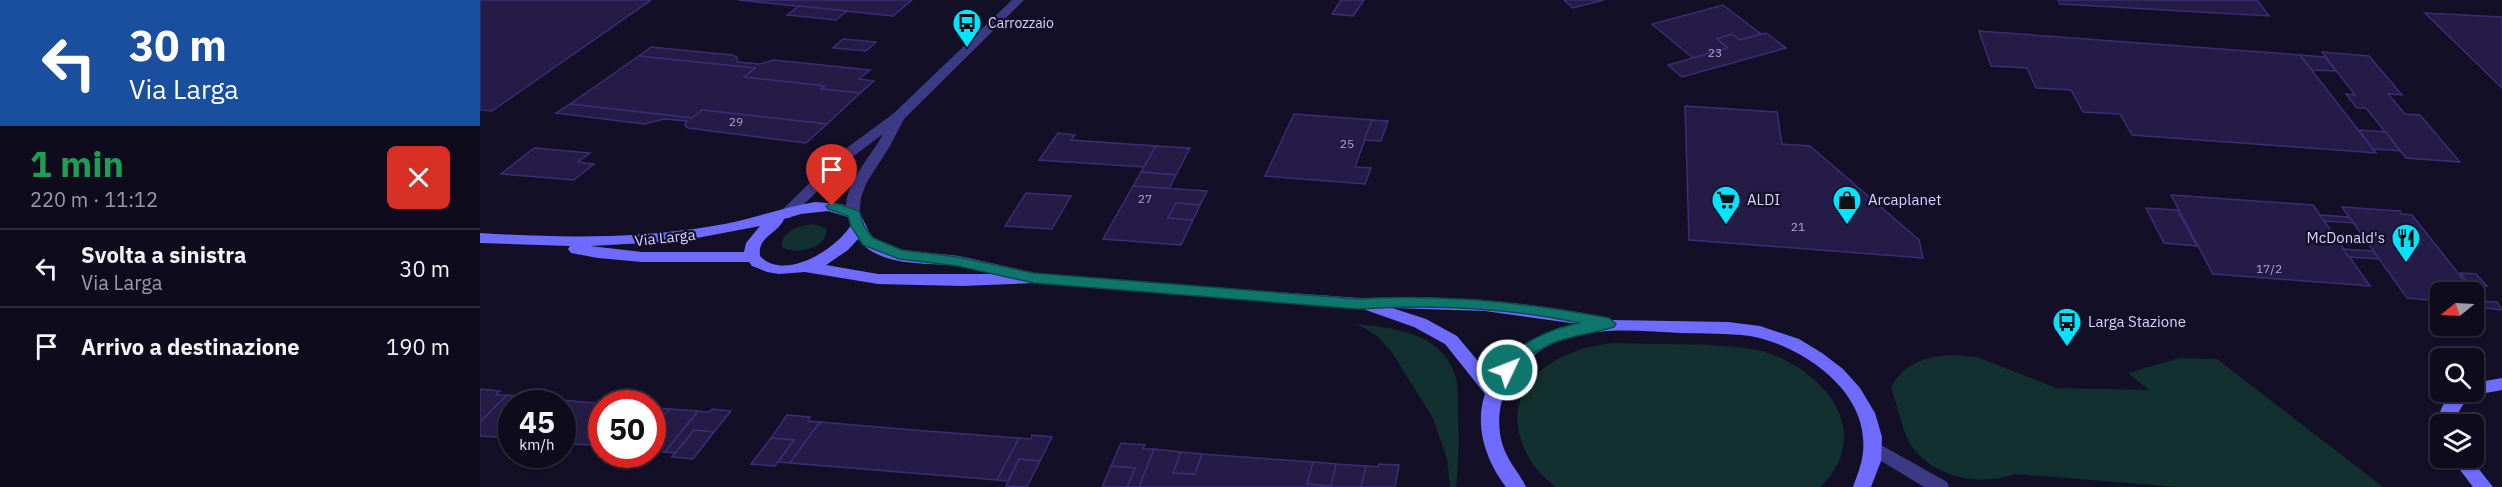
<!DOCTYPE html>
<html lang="it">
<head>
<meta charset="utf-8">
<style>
	:root { --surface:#0e0b1c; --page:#171425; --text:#f1f3f6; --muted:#9b9ba3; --line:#2e2b3b }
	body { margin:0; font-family:"IBM Plex Sans",sans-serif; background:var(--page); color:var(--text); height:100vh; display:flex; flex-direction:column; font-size:22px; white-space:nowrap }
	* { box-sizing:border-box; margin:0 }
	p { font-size:20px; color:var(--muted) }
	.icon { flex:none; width:33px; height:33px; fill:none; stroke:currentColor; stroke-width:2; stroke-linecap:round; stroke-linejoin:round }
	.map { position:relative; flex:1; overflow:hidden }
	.sheet { display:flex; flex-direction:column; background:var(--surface); width:480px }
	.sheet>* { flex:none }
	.banner { background:#1a4fa0; color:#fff; overflow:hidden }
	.needle { width:39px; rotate:252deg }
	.tools { position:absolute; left:1950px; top:282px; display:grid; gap:12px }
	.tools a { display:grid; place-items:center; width:54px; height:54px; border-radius:9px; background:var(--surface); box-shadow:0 2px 4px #0004,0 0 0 2px var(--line); font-size:30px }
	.speed { position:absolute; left:18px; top:390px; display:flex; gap:12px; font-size:30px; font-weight:700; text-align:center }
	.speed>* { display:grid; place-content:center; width:78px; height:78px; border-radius:50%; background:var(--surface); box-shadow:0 2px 4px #0004,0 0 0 2px var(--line); line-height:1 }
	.speed small { font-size:15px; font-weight:400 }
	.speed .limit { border:9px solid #d22; background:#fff; color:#111 }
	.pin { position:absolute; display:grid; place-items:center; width:51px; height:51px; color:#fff; margin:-62px -26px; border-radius:50% 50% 50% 0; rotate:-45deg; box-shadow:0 0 6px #0007 }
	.pin .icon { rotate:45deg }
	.me { position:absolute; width:66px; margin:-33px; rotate:47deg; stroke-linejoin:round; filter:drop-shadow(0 0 4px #0008) }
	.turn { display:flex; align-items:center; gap:21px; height:126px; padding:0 30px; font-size:27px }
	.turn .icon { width:78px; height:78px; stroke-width:2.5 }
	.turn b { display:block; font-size:42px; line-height:51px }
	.round { display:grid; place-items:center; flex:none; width:63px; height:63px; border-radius:9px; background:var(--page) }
	.summary { display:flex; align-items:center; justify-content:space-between; height:102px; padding:0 30px }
	h1 { font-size:36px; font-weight:700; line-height:45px; color:#1e9e55 }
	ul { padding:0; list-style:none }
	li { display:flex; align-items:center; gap:18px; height:78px; padding:0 30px; border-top:2px solid var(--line) }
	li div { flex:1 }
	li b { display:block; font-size:22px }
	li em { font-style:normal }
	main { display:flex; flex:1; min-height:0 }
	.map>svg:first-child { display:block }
</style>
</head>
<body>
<main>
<section class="sheet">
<div class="banner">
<div class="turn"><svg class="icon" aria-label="left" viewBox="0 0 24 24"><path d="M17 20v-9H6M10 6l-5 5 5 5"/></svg><div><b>30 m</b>Via Larga</div></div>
</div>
<div class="summary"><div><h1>1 min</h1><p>220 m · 11:12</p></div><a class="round" style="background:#d93025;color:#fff"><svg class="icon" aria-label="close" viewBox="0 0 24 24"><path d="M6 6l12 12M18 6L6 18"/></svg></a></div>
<ul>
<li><svg class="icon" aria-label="left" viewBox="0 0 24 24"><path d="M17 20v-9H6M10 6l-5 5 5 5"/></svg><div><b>Svolta a sinistra</b><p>Via Larga</p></div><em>30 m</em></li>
<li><svg class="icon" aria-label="arrive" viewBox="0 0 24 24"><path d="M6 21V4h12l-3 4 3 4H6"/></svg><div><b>Arrivo a destinazione</b></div><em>190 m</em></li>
</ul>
</section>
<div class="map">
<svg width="2022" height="487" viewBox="0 0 2022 487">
	<rect width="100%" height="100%" fill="#130f26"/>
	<g fill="#12302f">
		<path d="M332 224 346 228C350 248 315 256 302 247 300 231 320 226 332 224Z"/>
		<path d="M877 324C913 328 959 332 974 372 979 385 978 400 978 413 979 438 979 463 976 487H970L967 459 953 418 911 351 896 335Z"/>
		<path d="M1134 343C1179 345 1228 342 1272 349 1309 355 1356 387 1363 426 1367 449 1358 471 1340 487H1076C1059 475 1047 459 1041 440 1022 379 1083 347 1134 343Z"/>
		<path d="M1473 355 1497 357 1576 388 1669 390 1648 373 1700 358 1737 359 1903 487H1698L1535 474C1501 486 1457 479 1433 448 1424 438 1416 401 1411 387 1424 363 1447 356 1473 355Z"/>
	</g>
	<g fill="#241b47" stroke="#3b2d73" stroke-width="1.5">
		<path d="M0 0H171L12 111 0 110Z"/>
		<path d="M258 0H432L413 16Z"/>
		<path d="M861 0H884L873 16 852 14Z"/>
		<path d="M1084 0H1124L1093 8Z"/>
		<path d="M1578 0H1777L1789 16 1580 4Z"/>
		<path d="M1243 5 1281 34 1260 40 1252 34 1237 39 1248 48 1213 58 1172 24Z"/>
		<path d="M319 6 367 11 356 20 307 15Z"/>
		<path d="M1945 13 2022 17V88Z"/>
		<path d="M1499 31 1820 55 1896 153 1652 135 1640 114 1603 112 1591 90 1556 88 1547 68 1511 66Z"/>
		<path d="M1286 33 1306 48 1202 77 1188 65 1248 48 1237 39 1252 34 1260 40Z"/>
		<path d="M363 39 396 42 386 51 353 48Z"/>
		<path d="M171 47 252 55 257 57 258 62 279 64 294 60 390 70 379 79 394 81 380 93 341 89 345 86 264 77 275 68 159 56Z"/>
		<path d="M1842 52 1889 56 1922 95 1908 94 1925 114 1940 115 1980 162 1926 158 1886 108H1877L1866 94 1875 95Z"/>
		<path d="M1820 55 1845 57 1856 71 1832 70Z"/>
		<path d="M159 56 275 68 264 77 345 86 341 89 380 93 347 124 222 110 212 118 90 104Z"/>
		<path d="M90 104 212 118 222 110 347 124 326 143 208 128 205 125 207 121 184 119 164 124 76 113Z"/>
		<path d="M1205 106 1297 112 1302 144 1330 146 1439 240 1443 258 1209 240Z"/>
		<path d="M814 114 892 120 875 167 891 168 885 184 785 176Z"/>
		<path d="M892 120 908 121 901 141 884 140Z"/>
		<path d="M1879 130 1906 132 1920 151 1893 149Z"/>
		<path d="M578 133 595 135 591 140 676 146 664 167 559 160Z"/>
		<path d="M676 146 710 148 696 175 661 172Z"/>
		<path d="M54 148 110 153 98 162 114 164 94 180 21 174Z"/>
		<path d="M661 172 696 175 689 189 653 186Z"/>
		<path d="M653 186 727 191 720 205 696 203 688 218 713 220 701 245 623 239Z"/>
		<path d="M546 193 591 196 572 229 525 226Z"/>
		<path d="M1691 195 1833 205 1890 286 1733 274Z"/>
		<path d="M696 203 720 205 713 220 688 218Z"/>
		<path d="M1862 207 1920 211 1922 214 1932 215 1993 292H1960V301L1927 298Z"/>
		<path d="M1666 208 1697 210 1717 246 1684 243Z"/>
		<path d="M1840 215 1869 217 1874 223 1844 221Z"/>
		<path d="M1863 249 1893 251 1899 259 1869 257Z"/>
		<path d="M1980 273 1996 274 2007 286H1991Z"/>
		<path d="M1998 301 2017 302 2022 310 2004 308Z"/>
		<path d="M0 389 20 391 16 395H27L0 422Z"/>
		<path d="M27 395 53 398 47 404H32V438L0 436V422Z"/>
		<path d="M53 398 70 399 66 404H47Z"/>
		<path d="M70 399 125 404H122V446L82 443V404H66Z"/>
		<path d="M172 408 190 409 174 427H172Z"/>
		<path d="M190 409 218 411 185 452 172 451V427Z"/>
		<path d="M232 409 251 411 234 432 214 430 195 453 185 452 218 411 229 412Z"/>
		<path d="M307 415 330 417 328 421 340 422 310 463 298 462 314 440 291 438Z"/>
		<path d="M340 422 434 430 539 438 517 480 310 463Z"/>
		<path d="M214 430 234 432 213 459 192 457Z"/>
		<path d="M552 435 572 437 560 461 539 459 528 481 517 480 539 438 551 439Z"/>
		<path d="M291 438 314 440 295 466 271 464Z"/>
		<path d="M641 443 665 445 663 449H674L659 487H647L655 468 631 466Z"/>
		<path d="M674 449 701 452 693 473 715 474 722 454 833 462 827 484 851 486 856 464 886 466 881 487H659Z"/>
		<path d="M701 452 722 454 715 474 693 473Z"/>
		<path d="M539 459 560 461 547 487 526 486Z"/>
		<path d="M833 462 856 464 851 486 827 484Z"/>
		<path d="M899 464 919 465 915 487H881L886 466 898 467Z"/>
		<path d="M631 466 655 468 647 487H622Z"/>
	</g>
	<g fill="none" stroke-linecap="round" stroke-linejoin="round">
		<g fill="#3d3a85" fill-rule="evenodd">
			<path d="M532 0H544L424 119 410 146 387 182 381 197 379 217H369C356 192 392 156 403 134L371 158 310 218H300L298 215 300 212 361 152 413 114Z"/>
			<path d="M1394 441 1467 482 1469 487H1444L1388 453 1385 448 1388 443Z"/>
		</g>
		<g fill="#6f6bff" fill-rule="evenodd">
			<path d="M335 202 361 204 379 211 391 236 414 249 479 256 538 269 541 273 879 298 942 297 1005 300 1067 307 1133 320 1248 322 1280 326 1319 339 1342 353 1363 369 1380 388 1395 413 1402 437 1401 461 1391 487H1373C1379 471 1385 456 1383 438 1380 385 1317 344 1270 336 1247 333 1224 334 1201 333 1165 331 1126 327 1091 337 1043 350 1009 393 1022 443 1027 461 1039 472 1046 487H1026C1006 461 994 426 1005 394L965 344 934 327 883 309 554 283 482 286 398 284 325 272 299 274 287 272 272 266 269 262H162L118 258 91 253 88 249 90 246 0 243V233C78 238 155 239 233 226 267 221 300 208 335 202ZM348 211 368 217 371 225C357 249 304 282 280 256 277 236 299 233 304 219L321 214ZM280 226 266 243 264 252H162L110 246 201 241ZM378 239C400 268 448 262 480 266 492 268 504 271 516 274H398L346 265 368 250ZM912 308 1005 311 1098 324C1063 330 1030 349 1013 379L977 336 946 319Z"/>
			<path d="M2022 378V390C1995 395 1982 395 1975 424H1960V429L1957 424C1963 399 1967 392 1994 392V383Z"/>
			<path d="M1971 458H1990L2013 487H1993Z"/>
		</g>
	</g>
	<path fill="#0f766e" stroke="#0a4d48" stroke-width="1.5" d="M352 202 379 211 384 226 393 238 422 250 478 257 554 273 879 299C963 294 1046 302 1129 318L1136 324 1134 327C1101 337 1071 336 1043 362 1036 369 1033 378 1021 375L1019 370C1034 344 1072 328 1100 323 1028 308 953 304 879 309L554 283 478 266 419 259 383 245 371 226 368 216 348 209 346 206Z"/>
	<defs>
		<g id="bus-pin" transform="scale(1.5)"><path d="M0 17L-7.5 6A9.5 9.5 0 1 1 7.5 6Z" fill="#00e5ff" stroke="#130f26"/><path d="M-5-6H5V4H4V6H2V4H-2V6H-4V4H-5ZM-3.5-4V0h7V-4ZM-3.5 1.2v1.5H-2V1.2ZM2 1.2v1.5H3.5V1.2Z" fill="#111"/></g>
		<g id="supermarket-pin" transform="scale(1.5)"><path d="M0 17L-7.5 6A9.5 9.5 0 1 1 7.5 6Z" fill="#00e5ff" stroke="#130f26"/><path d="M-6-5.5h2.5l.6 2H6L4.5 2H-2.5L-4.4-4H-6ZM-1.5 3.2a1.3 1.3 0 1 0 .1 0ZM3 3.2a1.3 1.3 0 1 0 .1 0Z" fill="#111"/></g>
		<g id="shop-pin" transform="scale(1.5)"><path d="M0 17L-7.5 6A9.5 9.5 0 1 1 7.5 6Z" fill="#00e5ff" stroke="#130f26"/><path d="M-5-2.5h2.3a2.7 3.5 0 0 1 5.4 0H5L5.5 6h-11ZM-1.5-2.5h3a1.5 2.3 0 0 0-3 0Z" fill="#111"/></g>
		<g id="restaurant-pin" transform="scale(1.5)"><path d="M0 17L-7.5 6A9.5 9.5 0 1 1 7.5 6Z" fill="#00e5ff" stroke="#130f26"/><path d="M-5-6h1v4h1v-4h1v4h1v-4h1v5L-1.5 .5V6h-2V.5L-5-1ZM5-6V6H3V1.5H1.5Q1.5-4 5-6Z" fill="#111"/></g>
	</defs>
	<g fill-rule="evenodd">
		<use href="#bus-pin" x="487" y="23"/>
		<use href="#supermarket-pin" x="1246" y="200"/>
		<use href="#shop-pin" x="1367" y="200"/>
		<use href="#restaurant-pin" x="1926" y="238"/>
		<use href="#bus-pin" x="1587" y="322"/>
	</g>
	<g text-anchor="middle" stroke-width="4.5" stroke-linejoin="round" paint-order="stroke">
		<g font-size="12" fill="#aca6d1">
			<text x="1235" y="57">23</text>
			<text x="256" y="126">29</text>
			<text x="867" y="148">25</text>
			<text x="665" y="203">27</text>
			<text x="1318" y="231">21</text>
			<text x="1789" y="273">17/2</text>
		</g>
		<g font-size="14" fill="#d9d4ff" stroke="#130f26" text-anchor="start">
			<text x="508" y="28">Carrozzaio</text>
		</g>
		<g font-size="15" fill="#d9d4ff" stroke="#130f26" text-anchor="start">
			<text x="1267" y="205">ALDI</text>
			<text x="1388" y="205">Arcaplanet</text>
			<text x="1905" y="243" text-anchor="end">McDonald's</text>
			<text x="1608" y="327">Larga Stazione</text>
		</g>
		<g font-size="15" fill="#d9d4ff" stroke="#130f26">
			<text transform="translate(185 238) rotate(-6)" y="5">Via Larga</text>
		</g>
	</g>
</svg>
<div class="tools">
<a><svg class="needle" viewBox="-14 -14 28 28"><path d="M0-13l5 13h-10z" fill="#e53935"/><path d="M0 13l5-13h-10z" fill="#9b9ba3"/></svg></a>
<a><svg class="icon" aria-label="search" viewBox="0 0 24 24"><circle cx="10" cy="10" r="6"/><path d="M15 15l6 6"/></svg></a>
<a><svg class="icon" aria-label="layers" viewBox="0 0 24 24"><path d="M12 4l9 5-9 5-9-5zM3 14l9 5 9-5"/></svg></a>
</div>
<div class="speed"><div>45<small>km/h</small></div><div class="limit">50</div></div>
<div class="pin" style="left:352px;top:206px;background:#d93025"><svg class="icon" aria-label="arrive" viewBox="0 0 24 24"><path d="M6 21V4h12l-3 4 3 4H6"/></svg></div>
<svg class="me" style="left:1027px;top:370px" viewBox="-20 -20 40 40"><circle r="17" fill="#0f766e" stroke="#fff" stroke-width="3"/><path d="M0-11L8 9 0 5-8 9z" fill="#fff"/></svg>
</div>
</main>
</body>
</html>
